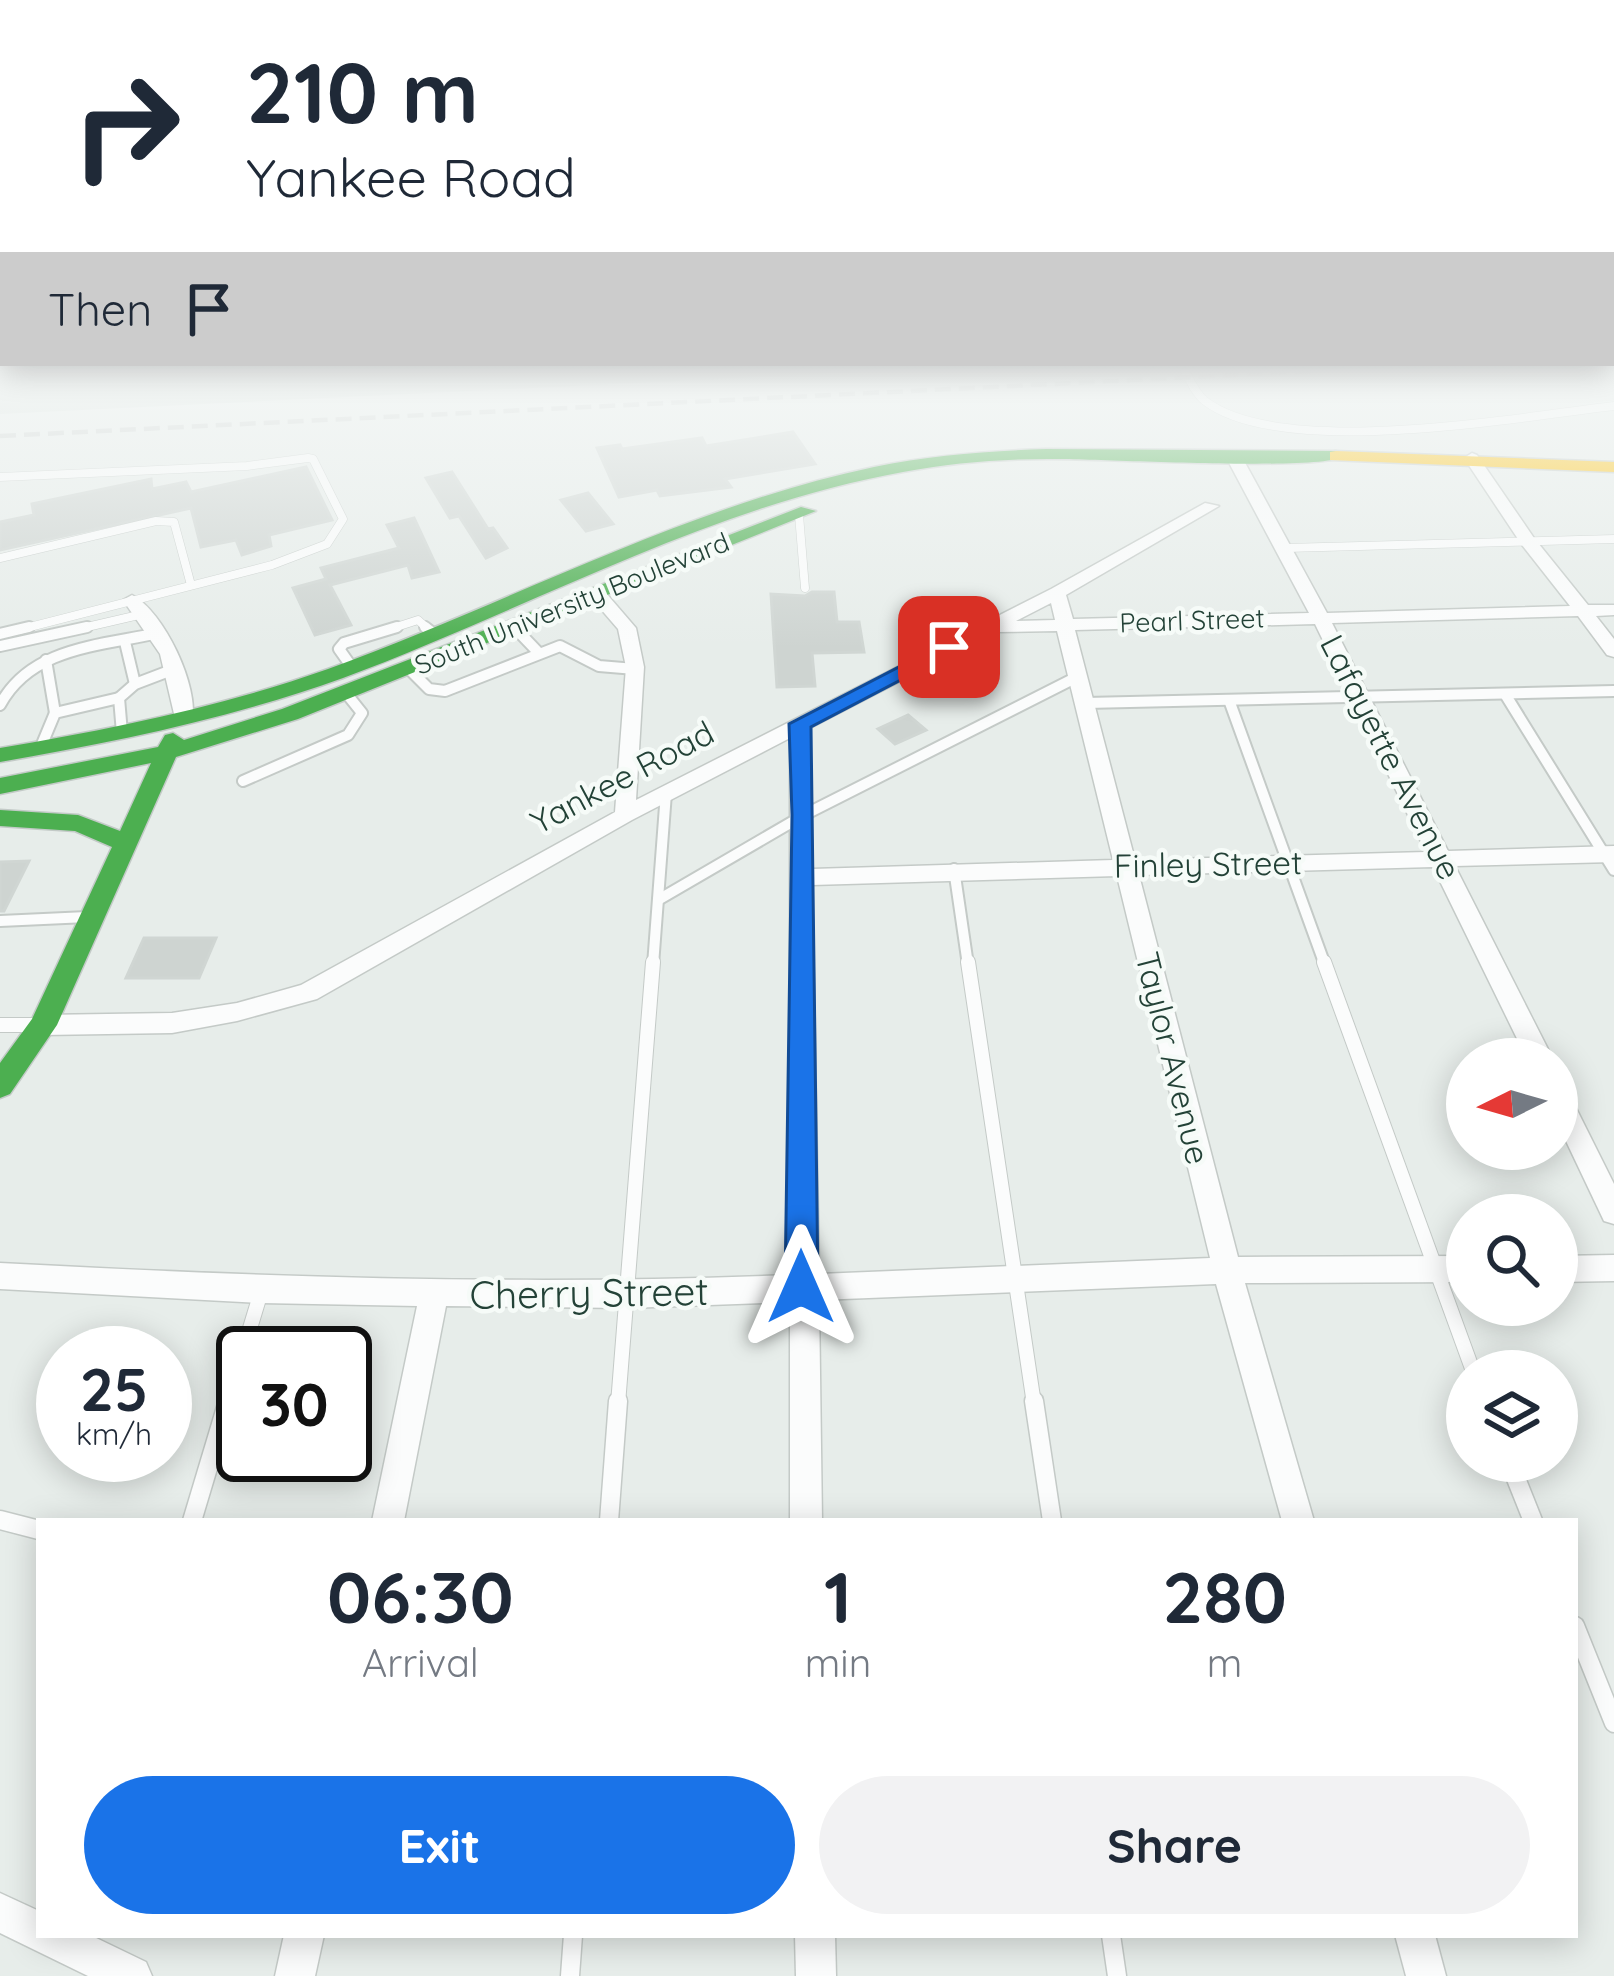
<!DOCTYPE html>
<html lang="en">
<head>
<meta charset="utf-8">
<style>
	:root { --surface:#fff; --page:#f2f2f3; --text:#1f2937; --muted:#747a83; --accent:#1a73e8 }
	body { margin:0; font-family:Quicksand,sans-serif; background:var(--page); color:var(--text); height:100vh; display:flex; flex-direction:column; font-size:45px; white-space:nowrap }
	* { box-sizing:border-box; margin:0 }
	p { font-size:39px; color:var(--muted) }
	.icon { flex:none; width:66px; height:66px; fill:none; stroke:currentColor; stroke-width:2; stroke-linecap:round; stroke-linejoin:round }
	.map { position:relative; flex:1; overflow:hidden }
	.panel { position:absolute; left:36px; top:1518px; width:1542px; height:420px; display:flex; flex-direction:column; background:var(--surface); border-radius:0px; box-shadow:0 6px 30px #0003 }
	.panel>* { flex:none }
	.guide { position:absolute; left:0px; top:0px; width:1614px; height:366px; box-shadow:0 6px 30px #0003; background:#fff; color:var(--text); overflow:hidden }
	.needle { width:78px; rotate:265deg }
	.buttons { position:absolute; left:1446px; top:1038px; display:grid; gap:24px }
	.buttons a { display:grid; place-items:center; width:132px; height:132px; border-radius:50%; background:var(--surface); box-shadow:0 6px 30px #0003; font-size:60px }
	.speed { position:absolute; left:36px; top:1326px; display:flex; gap:24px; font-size:60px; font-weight:700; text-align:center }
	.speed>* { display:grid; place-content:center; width:156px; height:156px; border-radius:50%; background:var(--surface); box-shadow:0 6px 30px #0003; line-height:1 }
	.speed small { font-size:30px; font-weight:400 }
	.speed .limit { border:6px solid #111; border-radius:18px; background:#fff; color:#111 }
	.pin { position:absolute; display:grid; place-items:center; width:102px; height:102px; color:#fff; margin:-51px; border-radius:24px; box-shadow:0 6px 18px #0006 }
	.me { position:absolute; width:132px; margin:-66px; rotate:0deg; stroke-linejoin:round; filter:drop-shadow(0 0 9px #0008) }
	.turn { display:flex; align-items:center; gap:42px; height:252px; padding:0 48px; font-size:54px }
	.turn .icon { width:156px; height:156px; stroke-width:2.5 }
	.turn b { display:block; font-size:84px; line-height:102px }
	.then { display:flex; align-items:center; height:114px; padding:0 48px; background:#0003; gap:24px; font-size:45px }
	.eta { display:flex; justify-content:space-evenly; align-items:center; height:204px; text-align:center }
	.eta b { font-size:72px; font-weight:700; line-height:84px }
	.cta { display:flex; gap:24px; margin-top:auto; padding:24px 48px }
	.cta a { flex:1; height:138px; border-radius:72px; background:var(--accent); color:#fff; font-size:48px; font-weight:700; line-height:138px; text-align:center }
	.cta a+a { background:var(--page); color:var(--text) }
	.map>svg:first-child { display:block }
</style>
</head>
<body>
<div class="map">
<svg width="1614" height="1976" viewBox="0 0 1614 1976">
	<rect width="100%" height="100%" fill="#e7edea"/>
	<path fill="#d5ded9" d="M0 371H881L0 414Z"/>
	<g fill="#ced4d1" stroke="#d0d6d3" stroke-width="3">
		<path d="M793 432 815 464 725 479 731 487 660 496 657 490 619 497 597 448 620 445 622 449 702 438 706 446Z"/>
		<path d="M306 467 332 520 269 535 271 546 242 555 236 540 201 547 191 508 0 550V522L34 515 32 504 151 479 152 489 186 482 191 492Z"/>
		<path d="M452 472 488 529 493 528 507 548 486 558 459 516 450 518 426 478Z"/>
		<path d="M588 493 613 524 586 531 561 500Z"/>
		<path d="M414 518 439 572 412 578 408 565 330 585 351 625 315 635 293 588 326 579 321 568 399 548 387 525Z"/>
		<path d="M812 592H834L837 622H859L864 652 812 653 815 686 777 687 771 594 805 596Z"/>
		<path d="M908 715 926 730 895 744 878 729Z"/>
		<path d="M29 861 4 911H0V862Z"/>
		<path d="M144 938H216L199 978H126Z"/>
	</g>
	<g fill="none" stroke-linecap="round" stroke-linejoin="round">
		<g stroke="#c4cac7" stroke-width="9">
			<g id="lane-far3">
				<path d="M1185 371C1190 381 1196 394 1205 401 1283 460 1519 417 1614 406"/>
				<path d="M0 477 247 466 308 458 313 459 343 519 327 544 272 565 18 630"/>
				<path d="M799 515 805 588"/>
				<path d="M1286 548 1614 539"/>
				<path d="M0 558 156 521 174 522 191 585"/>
				<path d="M74 630 143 614"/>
				<path d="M387 630 418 620 429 630"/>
			</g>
		</g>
		<g stroke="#c4cac7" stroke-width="14">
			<g id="lane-far2">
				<path d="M425 627 434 634"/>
				<path d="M515 628 537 651"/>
				<path d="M0 634 29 627"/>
				<path d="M125 642 135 684"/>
				<path d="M0 646 87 627"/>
				<path d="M46 660 55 713"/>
				<path d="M351 666 339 649 344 643 397 627"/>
				<path d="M409 669 429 689 445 691 560 646 599 666 635 669"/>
				<path d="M1505 694 1614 870"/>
				<path d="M1229 700 1325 965"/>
				<path d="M1086 703 1614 691"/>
				<path d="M0 705C31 647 100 646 158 633"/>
				<path d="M122 733 119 698 135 684 177 668"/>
				<path d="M40 749 55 713 119 698"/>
				<path d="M243 781 348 735 362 713 346 693"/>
				<path d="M954 869 968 965"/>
				<path d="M658 900 804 815 1079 676"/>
				<path d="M0 921 87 917"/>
				<path d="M653 965 666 793"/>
			</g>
		</g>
		<g stroke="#c4cac7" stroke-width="16">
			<g id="lane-far1">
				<path d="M968 962 1034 1404"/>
				<path d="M1324 962 1473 1371"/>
				<path d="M0 1025H41"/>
				<path d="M227 1404 261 1292"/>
				<path d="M618 1404 653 962"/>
			</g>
		</g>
		<g stroke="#c4cac7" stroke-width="21">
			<g id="lane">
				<path d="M1034 1401 1052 1521"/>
				<path d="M1509 1461 1533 1521"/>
				<path d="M0 1520 39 1530"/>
				<path d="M192 1521 228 1401"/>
				<path d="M609 1521 618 1401"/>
				<path d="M1575 1626 1614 1723"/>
				<path d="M1111 1935 1117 1976"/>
				<path d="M570 1976 573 1935"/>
			</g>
		</g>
		<g stroke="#c4cac7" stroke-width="3">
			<g id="street">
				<path d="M1472 453 1477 455 1534 538 1588 605H1614V615L1596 616 1614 639V657L1607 655 1578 616 1332 623 1448 851 1614 846V862L1455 866 1553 1059H1527L1433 867 1139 875 1238 1257 1467 1256V1282L1245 1283 1314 1521H1282L1216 1284 819 1300 822 1521H790V1302L628 1308 446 1306 404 1521H372L417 1306 261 1303 0 1289V1263C263 1277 526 1286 790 1275V738L632 820 317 999 237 1021 172 1033 43 1035 34 1032 31 1025 34 1018 43 1015 172 1013 237 1003 301 985 615 812 626 667 618 629 593 600V592H605L636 628 644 667 636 800 1051 589 1205 503 1219 506 1066 595 1073 619 1309 613 1227 459 1235 454 1243 459 1327 613 1570 606 1522 545 1464 458ZM1051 603 1055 620 1016 621ZM1315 624 1426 852 1135 860 1075 630ZM1057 631 1113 860 812 869 810 728 995 632ZM1117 876 1210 1258 819 1274 812 885Z"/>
				<path d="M132 595C164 611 200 688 192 722H178L175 718 160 654 123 600Z"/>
				<path d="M1557 1084 1566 1088 1614 1184V1224L1604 1221 1557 1122Z"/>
				<path d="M1614 1255V1281L1557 1282V1256Z"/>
				<path d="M0 1893 39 1911V1935H90L146 1962 152 1976H88L0 1933Z"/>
				<path d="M284 1935H324L315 1976H275Z"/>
				<path d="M795 1935H835L836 1976H796Z"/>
				<path d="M1395 1935H1435L1446 1976H1406Z"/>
			</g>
		</g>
		<g stroke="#c3cac7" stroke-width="3">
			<g id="fast">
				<path d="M1046 449 1336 451 1345 456C1321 472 1094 458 1048 459 999 459 951 463 903 472 707 507 529 609 343 678 232 718 116 742 0 762V748C111 729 221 707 328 669 510 603 684 507 874 467 931 455 988 451 1046 449Z"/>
				<path d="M801 507 816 511 298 719 176 757 57 1025 10 1094 0 1098V1063L32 1019 112 847 75 831 0 826V810L78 815 120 831 151 763 0 794V778L158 747 165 735 173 733 184 740 282 709Z"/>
			</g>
		</g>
		<g stroke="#c3cac7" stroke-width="3">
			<path id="slow" d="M1336 451 1614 462V472L1330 460V452Z"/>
		</g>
		<use href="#lane-far3" stroke="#fbfcfc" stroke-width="8"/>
		<use href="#lane-far2" stroke="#fbfcfc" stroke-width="10"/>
		<use href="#lane-far1" stroke="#fbfcfc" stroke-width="14"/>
		<use href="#lane" stroke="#fbfcfc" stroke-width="18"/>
		<use href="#street" fill="#fbfcfc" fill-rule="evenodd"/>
		<use href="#fast" fill="#4caf50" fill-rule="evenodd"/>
		<use href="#slow" fill="#ffc107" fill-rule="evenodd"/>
		<path stroke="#c8cdcb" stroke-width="4.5" stroke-dasharray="16 8" stroke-linecap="butt" d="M0 436 1316 371"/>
	</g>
	<linearGradient id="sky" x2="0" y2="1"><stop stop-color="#8ec2e3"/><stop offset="0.57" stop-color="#f4f7f6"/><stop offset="1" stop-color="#f4f7f6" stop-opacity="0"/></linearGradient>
	<rect width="1614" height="648" fill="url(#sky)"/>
	<path fill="#1a73e8" stroke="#114b97" stroke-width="3" d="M949 641 959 647 956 651 811 727 818 1287 813 1298 801 1302 790 1298 785 1287 792 815 789 724Z"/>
	<g text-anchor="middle" stroke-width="9" stroke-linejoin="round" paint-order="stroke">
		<g font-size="27" fill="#234237" stroke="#f6fbf8">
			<text transform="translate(572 604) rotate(-22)" y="9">South University Boulevard</text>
			<text transform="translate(1192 621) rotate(-2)" y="9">Pearl Street</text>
		</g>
		<g font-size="33" fill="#234237" stroke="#f6fbf8">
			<text transform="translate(1391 757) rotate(63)" y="12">Lafayette Avenue</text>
			<text transform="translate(622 777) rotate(-28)" y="12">Yankee Road</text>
			<text transform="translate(1208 864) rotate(-1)" y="12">Finley Street</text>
			<text transform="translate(1173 1058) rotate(76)" y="12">Taylor Avenue</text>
		</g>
		<g font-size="39" fill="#234237" stroke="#f6fbf8">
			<text transform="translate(589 1293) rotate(-1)" y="14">Cherry Street</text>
		</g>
	</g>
</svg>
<div class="buttons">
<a><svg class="needle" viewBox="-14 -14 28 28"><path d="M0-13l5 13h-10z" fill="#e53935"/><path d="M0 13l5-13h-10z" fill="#747a83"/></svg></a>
<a><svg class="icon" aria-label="search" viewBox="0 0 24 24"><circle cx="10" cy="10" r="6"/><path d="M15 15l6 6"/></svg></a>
<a><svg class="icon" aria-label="layers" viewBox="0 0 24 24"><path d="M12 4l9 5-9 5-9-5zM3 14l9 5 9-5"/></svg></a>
</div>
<div class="speed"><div>25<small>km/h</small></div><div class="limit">30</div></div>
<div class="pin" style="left:949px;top:647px;background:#d93025"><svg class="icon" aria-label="arrive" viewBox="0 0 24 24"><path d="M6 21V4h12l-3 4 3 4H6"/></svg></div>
<svg class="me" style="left:801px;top:1287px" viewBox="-20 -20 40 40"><path d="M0-17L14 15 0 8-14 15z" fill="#1a73e8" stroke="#fff" stroke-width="4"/></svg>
<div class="guide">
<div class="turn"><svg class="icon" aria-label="right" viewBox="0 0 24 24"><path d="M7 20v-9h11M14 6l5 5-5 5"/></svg><div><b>210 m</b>Yankee Road</div></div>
<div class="then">Then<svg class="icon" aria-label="arrive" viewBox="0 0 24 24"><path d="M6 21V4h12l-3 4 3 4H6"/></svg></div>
</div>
<section class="panel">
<div class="eta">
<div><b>06:30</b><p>Arrival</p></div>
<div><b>1</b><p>min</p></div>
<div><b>280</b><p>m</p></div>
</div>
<div class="cta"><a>Exit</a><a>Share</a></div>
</section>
</div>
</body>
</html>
